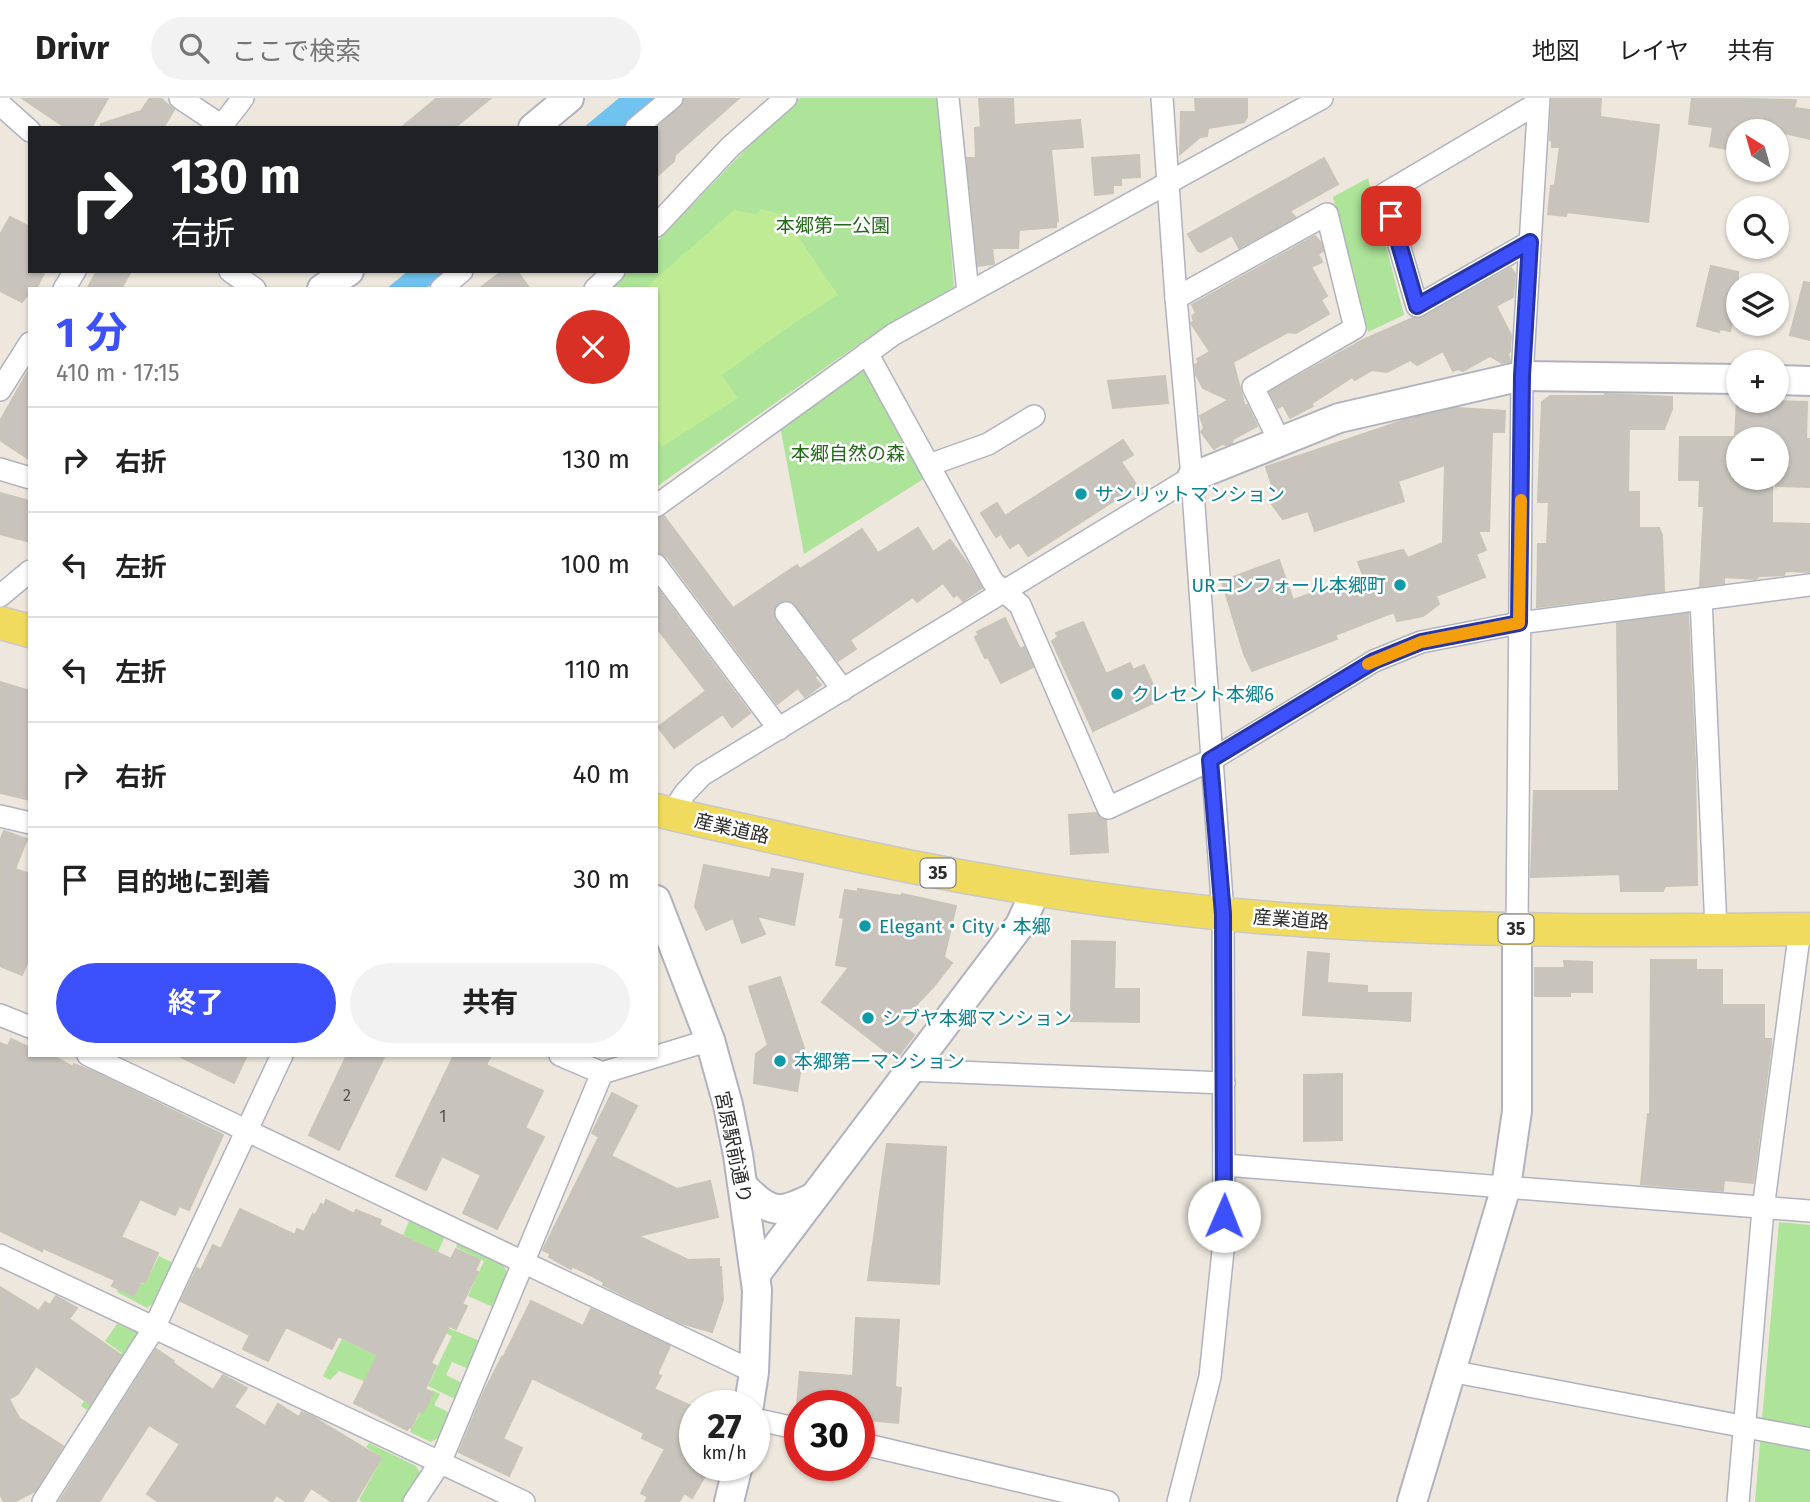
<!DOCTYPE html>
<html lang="ja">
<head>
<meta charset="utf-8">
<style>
	:root { --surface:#fff; --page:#f2f2f2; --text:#222; --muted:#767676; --line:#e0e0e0; --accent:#3c50fb }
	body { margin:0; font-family:"Fira Sans","Noto Sans JP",sans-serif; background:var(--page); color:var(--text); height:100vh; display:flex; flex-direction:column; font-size:26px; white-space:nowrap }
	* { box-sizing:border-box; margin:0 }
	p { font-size:23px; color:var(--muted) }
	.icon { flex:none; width:38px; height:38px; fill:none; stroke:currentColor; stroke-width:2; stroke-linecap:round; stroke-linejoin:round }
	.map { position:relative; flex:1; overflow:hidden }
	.drawer { position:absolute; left:28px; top:189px; width:630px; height:770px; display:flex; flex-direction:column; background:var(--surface); border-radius:0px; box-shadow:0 2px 5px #0004 }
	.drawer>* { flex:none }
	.hud { position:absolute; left:28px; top:28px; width:630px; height:147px; border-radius:0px; box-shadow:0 2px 5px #0004; background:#202124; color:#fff; overflow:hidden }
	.needle { width:46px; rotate:323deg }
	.fabs { position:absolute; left:1726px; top:21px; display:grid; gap:14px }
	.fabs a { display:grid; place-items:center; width:63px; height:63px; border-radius:50%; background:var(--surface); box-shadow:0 2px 5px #0004; font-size:35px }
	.speed { position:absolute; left:679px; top:1292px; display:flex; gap:14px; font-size:35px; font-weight:700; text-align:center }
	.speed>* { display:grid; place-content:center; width:91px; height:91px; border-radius:50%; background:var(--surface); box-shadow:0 2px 5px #0004; line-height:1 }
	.speed small { font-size:18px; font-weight:400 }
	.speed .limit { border:10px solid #d22; background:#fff; color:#111 }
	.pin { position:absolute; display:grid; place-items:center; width:60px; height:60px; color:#fff; margin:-30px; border-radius:14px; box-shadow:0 4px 10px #0006 }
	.me { position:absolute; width:77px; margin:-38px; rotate:1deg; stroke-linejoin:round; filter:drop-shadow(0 0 5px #0008) }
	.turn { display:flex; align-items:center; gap:24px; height:147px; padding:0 28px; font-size:32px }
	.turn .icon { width:91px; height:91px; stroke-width:2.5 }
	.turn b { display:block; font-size:49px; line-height:60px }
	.round { display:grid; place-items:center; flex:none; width:74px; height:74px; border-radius:37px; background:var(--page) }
	.head { display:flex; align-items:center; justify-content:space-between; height:119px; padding:0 28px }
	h1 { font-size:42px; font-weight:700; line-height:52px; color:var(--accent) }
	.cta { display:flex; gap:14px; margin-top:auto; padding:14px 28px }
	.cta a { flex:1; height:80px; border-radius:42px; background:var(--accent); color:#fff; font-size:28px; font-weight:700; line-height:80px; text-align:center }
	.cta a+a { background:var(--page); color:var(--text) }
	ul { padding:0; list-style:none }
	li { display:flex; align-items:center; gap:21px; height:105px; padding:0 28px; border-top:2px solid var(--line) }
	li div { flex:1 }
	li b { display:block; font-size:26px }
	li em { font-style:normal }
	header { display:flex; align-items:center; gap:42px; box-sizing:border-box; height:98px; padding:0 35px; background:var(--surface); border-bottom:2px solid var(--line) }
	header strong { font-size:33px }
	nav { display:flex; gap:38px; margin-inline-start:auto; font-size:24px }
	.search { width:490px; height:63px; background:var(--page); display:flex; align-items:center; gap:18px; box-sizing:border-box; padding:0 24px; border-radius:38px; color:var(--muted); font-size:26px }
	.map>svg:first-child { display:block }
</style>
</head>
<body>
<header>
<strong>Drivr</strong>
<div class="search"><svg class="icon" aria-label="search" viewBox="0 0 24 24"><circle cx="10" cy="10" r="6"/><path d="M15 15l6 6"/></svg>ここで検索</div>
<nav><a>地図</a><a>レイヤ</a><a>共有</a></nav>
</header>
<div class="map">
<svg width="1810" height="1404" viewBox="0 0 1810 1404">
	<rect width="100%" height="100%" fill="#ede7dd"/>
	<g fill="#ade499">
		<path d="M800 0H939L954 189 866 241 656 389V191H608L627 173H656V145L743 54Z"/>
		<path d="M1368 80 1404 217 1368 234 1333 99Z"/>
		<path d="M865 265 930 377 804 456 780 328Z"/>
		<path d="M410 1121 445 1138 426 1181 412 1185 429 1150 403 1137Z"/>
		<path d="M1779 1124 1810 1127V1404H1755Z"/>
		<path d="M458 1143 503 1166 507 1175 493 1209 468 1198 484 1163 456 1149Z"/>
		<path d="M159 1158 175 1166 158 1202 147 1210 117 1194 118 1191 135 1198 141 1185 145 1186Z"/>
		<path d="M431 1223 480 1243 469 1271 452 1264 446 1277 462 1285 455 1301 428 1288 452 1238 428 1228Z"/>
		<path d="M117 1226 142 1236 91 1315 81 1308 84 1303 88 1306 122 1255 105 1243Z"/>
		<path d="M342 1241 386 1262 388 1293 339 1273 330 1282 323 1278Z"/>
		<path d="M432 1292 440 1296 434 1307 450 1315 438 1340 431 1344 410 1334Z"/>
		<path d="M369 1345 416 1368 420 1375 402 1404H362L359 1402 382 1360 366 1349Z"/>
	</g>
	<path fill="#bfeb95" d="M761 111 781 116 787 122 838 197 800 221 722 277 738 300 662 349 656 339V191H644L734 112 756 116Z"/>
	<g fill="#70c3ef">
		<path d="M619 0H662L625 30H583Z"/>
		<path d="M408 173H447L425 191H386Z"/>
	</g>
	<g fill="#c8c4bd" stroke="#c8c4b7" stroke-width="2">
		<path d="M22 0H108L91 30H66Z"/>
		<path d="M150 0H160L174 12 163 30H101V26L141 13Z"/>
		<path d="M437 0H491L454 30H401Z"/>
		<path d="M685 0H739L675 57 674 63 656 79V30L680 10Z"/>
		<path d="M979 0H1013L1014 27 1080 22 1083 49 1051 51 1058 123 1056 124V129L1019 132 1018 150H992L994 166 978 168 967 60H976L975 30 981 29Z"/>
		<path d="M1195 0H1247V19L1244 24 1208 30 1207 38 1200 39 1180 56 1181 14H1196Z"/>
		<path d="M1552 0H1601L1600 19 1659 27 1648 124 1567 114 1566 118 1548 116 1551 88 1555 87 1560 49H1552V43L1550 42Z"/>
		<path d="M1692 0 1796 2 1794 10 1810 12V41L1776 33H1738V53L1710 48 1713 29 1689 26Z"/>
		<path d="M1139 57 1140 79 1121 80V87H1113V95L1095 97 1092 60Z"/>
		<path d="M1324 60 1338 86 1290 113 1295 119 1239 150 1232 137 1201 154 1198 153 1188 136Z"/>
		<path d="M10 119 30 129V173H45L36 191H30V198L27 197 22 204 0 193V137Z"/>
		<path d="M1315 138 1321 145 1323 153 1318 156 1322 164 1311 169 1327 198 1321 202 1329 216 1296 235 1288 234 1233 264 1245 309 1247 307 1257 328 1233 341 1232 345 1226 347 1222 346 1214 351 1201 334 1204 330 1200 318 1229 302 1203 290 1196 277 1195 267 1199 264 1197 261 1210 254 1191 225 1194 223 1192 218 1196 215 1192 207Z"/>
		<path d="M1711 168 1738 174V201L1730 233 1720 231 1719 234 1697 228Z"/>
		<path d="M1511 170 1515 176 1513 199 1496 208 1511 237 1510 253 1508 255 1510 264 1502 265 1490 258 1463 273 1458 271 1453 273 1443 253 1417 267 1410 262 1387 274 1372 272 1355 282 1352 279 1311 306 1313 308 1290 320 1283 307 1278 310 1270 294 1363 242 1413 220 1423 219Z"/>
		<path d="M97 173H131L121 191H87Z"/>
		<path d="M502 173H517L530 191H479Z"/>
		<path d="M1804 184 1810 185V242L1790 237Z"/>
		<path d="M30 270V362L0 342V323Z"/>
		<path d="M1165 278 1168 305 1113 310 1108 283Z"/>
		<path d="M1605 296 1672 299V311L1664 331H1629L1628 394H1639V430H1659L1662 437 1664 493 1537 509 1538 446H1547L1549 404H1538L1542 304 1550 298H1605Z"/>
		<path d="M1737 302 1807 304 1806 341H1810V389L1776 388V341H1738V380H1772V425L1810 426V474L1785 473 1784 477 1759 478 1756 481 1724 479V485L1700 488 1704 408H1699L1700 382H1679L1680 339H1735Z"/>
		<path d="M1456 310 1505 313 1504 334H1492L1489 433H1478L1486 452 1476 456 1485 479 1436 498 1439 506 1423 518 1397 523 1394 514 1335 537 1337 541 1252 573 1244 556 1222 483 1279 462 1293 502 1363 477 1358 464 1403 452 1408 460 1443 445 1445 367 1398 383 1404 403 1315 433 1308 413 1283 421 1271 405 1277 402 1266 369 1408 321Z"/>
		<path d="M1123 342 1133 357 1121 364 1137 388 1028 458 1019 444 1010 450 1001 436 996 439 981 415 997 405 1005 418Z"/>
		<path d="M0 395 30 403V444L0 436Z"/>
		<path d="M664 418 733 510 797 467 800 471 862 431 878 455 918 430 933 454 950 442 969 468 982 490 963 503 957 496 954 499 943 485 917 504 913 499 850 542 856 551 838 563 796 507 785 502 779 504 774 510 775 522 816 578 814 579 821 587 805 599 798 590 777 606 667 459 656 454V421Z"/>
		<path d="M656 489 750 615 732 629 723 616 674 650 658 629 706 593 656 529Z"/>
		<path d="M1688 516 1695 665 1697 787 1665 788 1663 793H1621L1620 776 1531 779 1534 693H1619L1617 525Z"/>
		<path d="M1005 520 1020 551 1024 549 1033 569 1001 585 988 559 985 560 975 539 979 537 977 534Z"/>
		<path d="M1083 524 1106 576 1130 565 1133 572 1144 567 1160 602 1093 633 1052 543 1058 539 1056 535Z"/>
		<path d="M0 584 30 593V702L0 695Z"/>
		<path d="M1096 715 1106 723 1108 754 1071 756 1069 717Z"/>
		<path d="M4 733 27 741 15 771 30 776V859L22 877 0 868V743Z"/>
		<path d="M704 767 770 780 772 771 803 776 794 827 757 818 765 836 742 845 733 820 706 832 695 808Z"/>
		<path d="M858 791 901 798 902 796 956 808 944 859 952 865 934 888 899 925 914 937 896 961 822 904 849 869 836 867 844 820 840 819 845 792 858 794Z"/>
		<path d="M1072 843 1115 844 1114 891H1139V924L1071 923Z"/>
		<path d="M1308 854 1329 856 1327 885 1367 888V895H1411L1410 923 1303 917Z"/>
		<path d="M1651 862H1696V872H1722V907H1764V941H1771V947L1753 1085 1724 1082 1723 1093 1641 1086 1648 1016H1650Z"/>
		<path d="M1564 863 1592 864V894H1570V898H1535V870H1565Z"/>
		<path d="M780 879 804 950 797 993 754 985 756 956 768 947 749 889Z"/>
		<path d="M11 941 30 950V957H44L51 961 53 958 73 969 74 966 96 975 223 1037 189 1112 179 1108 175 1117 140 1101 121 1139 158 1155 145 1185 141 1183 134 1198 112 1188 115 1182 43 1150 42 1153 0 1133V945L8 948Z"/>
		<path d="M177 957H247L234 985Z"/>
		<path d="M347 957H385L339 1052 309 1037Z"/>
		<path d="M454 957H491L486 967 543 993 525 1030 544 1039 497 1131 463 1115 481 1077 442 1058 426 1092 396 1078Z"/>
		<path d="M1342 976V1042L1304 1043V977Z"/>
		<path d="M612 995 637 1008 611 1058 677 1091 710 1083 718 1119 638 1138 688 1162 719 1161V1169H721L723 1202 712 1234 681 1225 603 1187 604 1184 572 1168 571 1171 549 1159 551 1156 543 1152 599 1039 592 1035Z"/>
		<path d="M887 1046 946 1049 939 1186 868 1182Z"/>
		<path d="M326 1102 354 1116 356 1112 381 1122 379 1127 451 1161 456 1151 480 1162 475 1173 478 1174 462 1206 467 1208 456 1231 449 1228 431 1265 436 1268 425 1291 433 1295 423 1315 419 1313 411 1330 409 1329 407 1332 354 1305 378 1257 338 1238 332 1251 286 1229 268 1263 243 1251 250 1237 181 1203 197 1170 201 1172 213 1147 221 1151 240 1111 295 1137 297 1131 304 1134 313 1116 315 1118 321 1106 324 1108Z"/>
		<path d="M0 1189 39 1213 45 1204 50 1207 56 1198 77 1210 69 1221 121 1257 90 1306 36 1268 18 1296 9 1301 19 1320 63 1348 35 1393 14 1404H4L0 1396Z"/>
		<path d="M531 1203 583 1228 591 1211 670 1248 657 1276 661 1278 654 1291 695 1310V1367L708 1373 692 1400 684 1395 679 1404H645L648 1399 641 1395 665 1351 642 1340 644 1335 532 1280 503 1341 522 1350 509 1378 459 1354 484 1294 502 1259 503 1260Z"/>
		<path d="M856 1220 899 1222 895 1289 901 1290 898 1325 859 1321V1307H797L800 1274 853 1278Z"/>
		<path d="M156 1251 174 1263 173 1265 213 1292 223 1277 247 1290 234 1309 265 1328 278 1306 299 1319 302 1314 313 1319 381 1360 355 1404H332L311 1390 302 1404H287L276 1397 272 1404H159L147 1396 180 1346 149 1327 99 1404H59Z"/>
	</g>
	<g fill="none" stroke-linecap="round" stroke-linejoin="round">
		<g stroke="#b1b2bf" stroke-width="24">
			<g id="street">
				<path d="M180 0 222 28"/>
				<path d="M948 0 968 195"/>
				<path d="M1162 0 1176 200 1192 379 1223 816 1224 1143 1210 1279 1178 1404"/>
				<path d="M0 6 30 33"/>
				<path d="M220 30 243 0"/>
				<path d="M636 30 672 0"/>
				<path d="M656 128 730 49 786 0"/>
				<path d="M1530 144 1417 208 1384 96 1538 5"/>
				<path d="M230 173 255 191"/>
				<path d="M64 191 75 173"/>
				<path d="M441 191 462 173"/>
				<path d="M595 191 614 173"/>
				<path d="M1176 200 1327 116 1355 230 1253 289 1280 344"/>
				<path d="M867 255 993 484 1020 507 1108 710 1211 662 1374 563 1421 544 1519 525 1810 487"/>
				<path d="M0 292 30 245"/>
				<path d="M929 367 988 346 1034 318"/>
				<path d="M0 371 30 380"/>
				<path d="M656 408 894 236 1322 0"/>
				<path d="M656 467 779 631"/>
				<path d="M0 498 30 473"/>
				<path d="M1701 501 1716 830"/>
				<path d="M786 515 843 592"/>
				<path d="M671 716 685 695 702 677 1192 379"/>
				<path d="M0 718 30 725"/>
				<path d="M1517 831 1522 278 1539 0"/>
				<path d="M0 917 30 929"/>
				<path d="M88 957 754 1274"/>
				<path d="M560 957 602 975 710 942"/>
				<path d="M909 972 1224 985"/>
				<path d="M1225 1067 1810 1113"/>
				<path d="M0 1157 524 1404"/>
				<path d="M1450 1273 1810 1341"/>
				<path d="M754 1321 800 1331"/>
				<path d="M859 1345 1108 1404"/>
				<path d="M43 1404 154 1230 282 957"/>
				<path d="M414 1404 440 1365 602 975"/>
				<path d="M1738 1404 1763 1111 1800 831"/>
			</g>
		</g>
		<g stroke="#b1b2bf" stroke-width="32">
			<g id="secondary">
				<path d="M533 30 569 0"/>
				<path d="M322 191 349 173"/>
				<path d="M1776 282 1810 283"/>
				<path d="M1192 379 1339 320 1522 278 1738 281"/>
				<path d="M656 802 710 942 728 1007 738 1057 757 1192 754 1274 749 1307"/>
				<path d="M744 1089C771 1117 780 1116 814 1099"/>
				<path d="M756 1176 1020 827 1036 792"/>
				<path d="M729 1404 738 1367"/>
				<path d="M1412 1404 1506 1089 1517 1013V831"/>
			</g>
		</g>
		<g stroke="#c8c8c8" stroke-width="35">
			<g id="primary">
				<path d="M0 525 30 533"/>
				<path d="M656 712C700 723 744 732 787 742 960 782 1136 812 1313 823 1478 834 1645 833 1810 831"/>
			</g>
		</g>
		<use href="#street" stroke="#fff" stroke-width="21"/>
		<use href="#secondary" stroke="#fff" stroke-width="28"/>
		<use href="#primary" stroke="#f1db5e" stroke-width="32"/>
	</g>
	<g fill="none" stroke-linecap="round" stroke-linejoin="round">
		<g stroke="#2734a3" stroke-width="18">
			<path id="route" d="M1224 1118 1223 816 1210 662 1374 563 1421 544 1519 525 1522 278 1530 144 1417 208 1391 118"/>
		</g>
		<use href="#route" stroke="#3c50fb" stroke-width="12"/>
		<path stroke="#f59e0b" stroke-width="12" d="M1368 566 1421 544 1519 525 1521 402"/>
	</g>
	<g fill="#0f9aa8" stroke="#fff" stroke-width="2.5">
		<circle cx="1081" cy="396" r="7"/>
		<circle cx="1400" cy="487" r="7"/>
		<circle cx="1117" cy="596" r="7"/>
		<circle cx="865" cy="828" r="7"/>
		<circle cx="868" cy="920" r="7"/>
		<circle cx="780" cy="963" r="7"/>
	</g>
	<g text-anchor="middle" stroke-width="5" stroke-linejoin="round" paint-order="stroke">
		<g font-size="16" fill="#525150">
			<text x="347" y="1003">2</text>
			<text x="443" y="1024">1</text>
		</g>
		<g fill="#fff" stroke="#6b6b6b" stroke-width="2">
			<rect x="920.5" y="760.5" width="35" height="29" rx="5"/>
			<rect x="1498.5" y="816.5" width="35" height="29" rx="5"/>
		</g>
		<g font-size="18" font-weight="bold" fill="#2b2b2b">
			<text x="938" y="781">35</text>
			<text x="1516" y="837">35</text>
		</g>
		<g font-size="19" fill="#24691a" stroke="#fff">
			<text x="833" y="134">本郷第一公園</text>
			<text x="848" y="362">本郷自然の森</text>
		</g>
		<g font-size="19" fill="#0d838f" stroke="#fff" text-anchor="start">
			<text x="1095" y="403">サンリットマンション</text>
			<text x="1386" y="494" text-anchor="end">URコンフォール本郷町</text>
			<text x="1131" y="603">クレセント本郷6</text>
			<text x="879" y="835">Elegant・City・本郷</text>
			<text x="882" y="927">シブヤ本郷マンション</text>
			<text x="794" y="970">本郷第一マンション</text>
		</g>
		<g font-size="19" fill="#2b2b2b" stroke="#fff">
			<text transform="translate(732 730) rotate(13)" y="7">産業道路</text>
			<text transform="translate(1291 821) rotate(4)" y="7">産業道路</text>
			<text transform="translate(734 1049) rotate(78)" y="7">宮原駅前通り</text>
		</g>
	</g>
</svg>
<div class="fabs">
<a><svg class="needle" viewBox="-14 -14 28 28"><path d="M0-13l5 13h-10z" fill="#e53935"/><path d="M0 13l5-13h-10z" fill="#767676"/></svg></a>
<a><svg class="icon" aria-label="search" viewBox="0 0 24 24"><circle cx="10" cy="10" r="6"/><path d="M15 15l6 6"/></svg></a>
<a><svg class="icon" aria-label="layers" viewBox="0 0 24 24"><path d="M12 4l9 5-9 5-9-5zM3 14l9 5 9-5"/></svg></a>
<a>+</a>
<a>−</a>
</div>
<div class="speed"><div>27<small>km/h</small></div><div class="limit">30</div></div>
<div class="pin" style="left:1391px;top:118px;background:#d93025"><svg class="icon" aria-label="arrive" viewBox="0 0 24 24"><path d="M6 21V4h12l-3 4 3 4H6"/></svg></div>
<svg class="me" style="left:1224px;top:1118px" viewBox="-20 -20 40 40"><circle r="19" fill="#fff"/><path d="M0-13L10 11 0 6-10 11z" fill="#3c50fb"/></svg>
<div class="hud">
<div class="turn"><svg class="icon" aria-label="right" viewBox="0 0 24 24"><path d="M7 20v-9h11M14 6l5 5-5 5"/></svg><div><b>130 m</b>右折</div></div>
</div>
<section class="drawer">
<div class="head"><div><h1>1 分</h1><p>410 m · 17:15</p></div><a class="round" style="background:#d93025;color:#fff"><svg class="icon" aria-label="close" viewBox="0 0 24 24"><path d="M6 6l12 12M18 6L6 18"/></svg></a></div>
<ul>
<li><svg class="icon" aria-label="right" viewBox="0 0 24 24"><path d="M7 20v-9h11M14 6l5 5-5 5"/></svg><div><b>右折</b></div><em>130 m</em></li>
<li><svg class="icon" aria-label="left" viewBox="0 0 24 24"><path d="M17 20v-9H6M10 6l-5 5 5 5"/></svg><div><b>左折</b></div><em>100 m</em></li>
<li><svg class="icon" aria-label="left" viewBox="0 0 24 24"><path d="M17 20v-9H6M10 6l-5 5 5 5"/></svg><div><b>左折</b></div><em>110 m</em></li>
<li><svg class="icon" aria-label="right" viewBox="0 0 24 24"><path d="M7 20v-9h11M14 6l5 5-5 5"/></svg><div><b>右折</b></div><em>40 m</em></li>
<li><svg class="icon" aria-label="arrive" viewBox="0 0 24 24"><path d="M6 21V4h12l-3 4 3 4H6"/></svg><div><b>目的地に到着</b></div><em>30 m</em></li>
</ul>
<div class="cta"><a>終了</a><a>共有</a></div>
</section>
</div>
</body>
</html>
